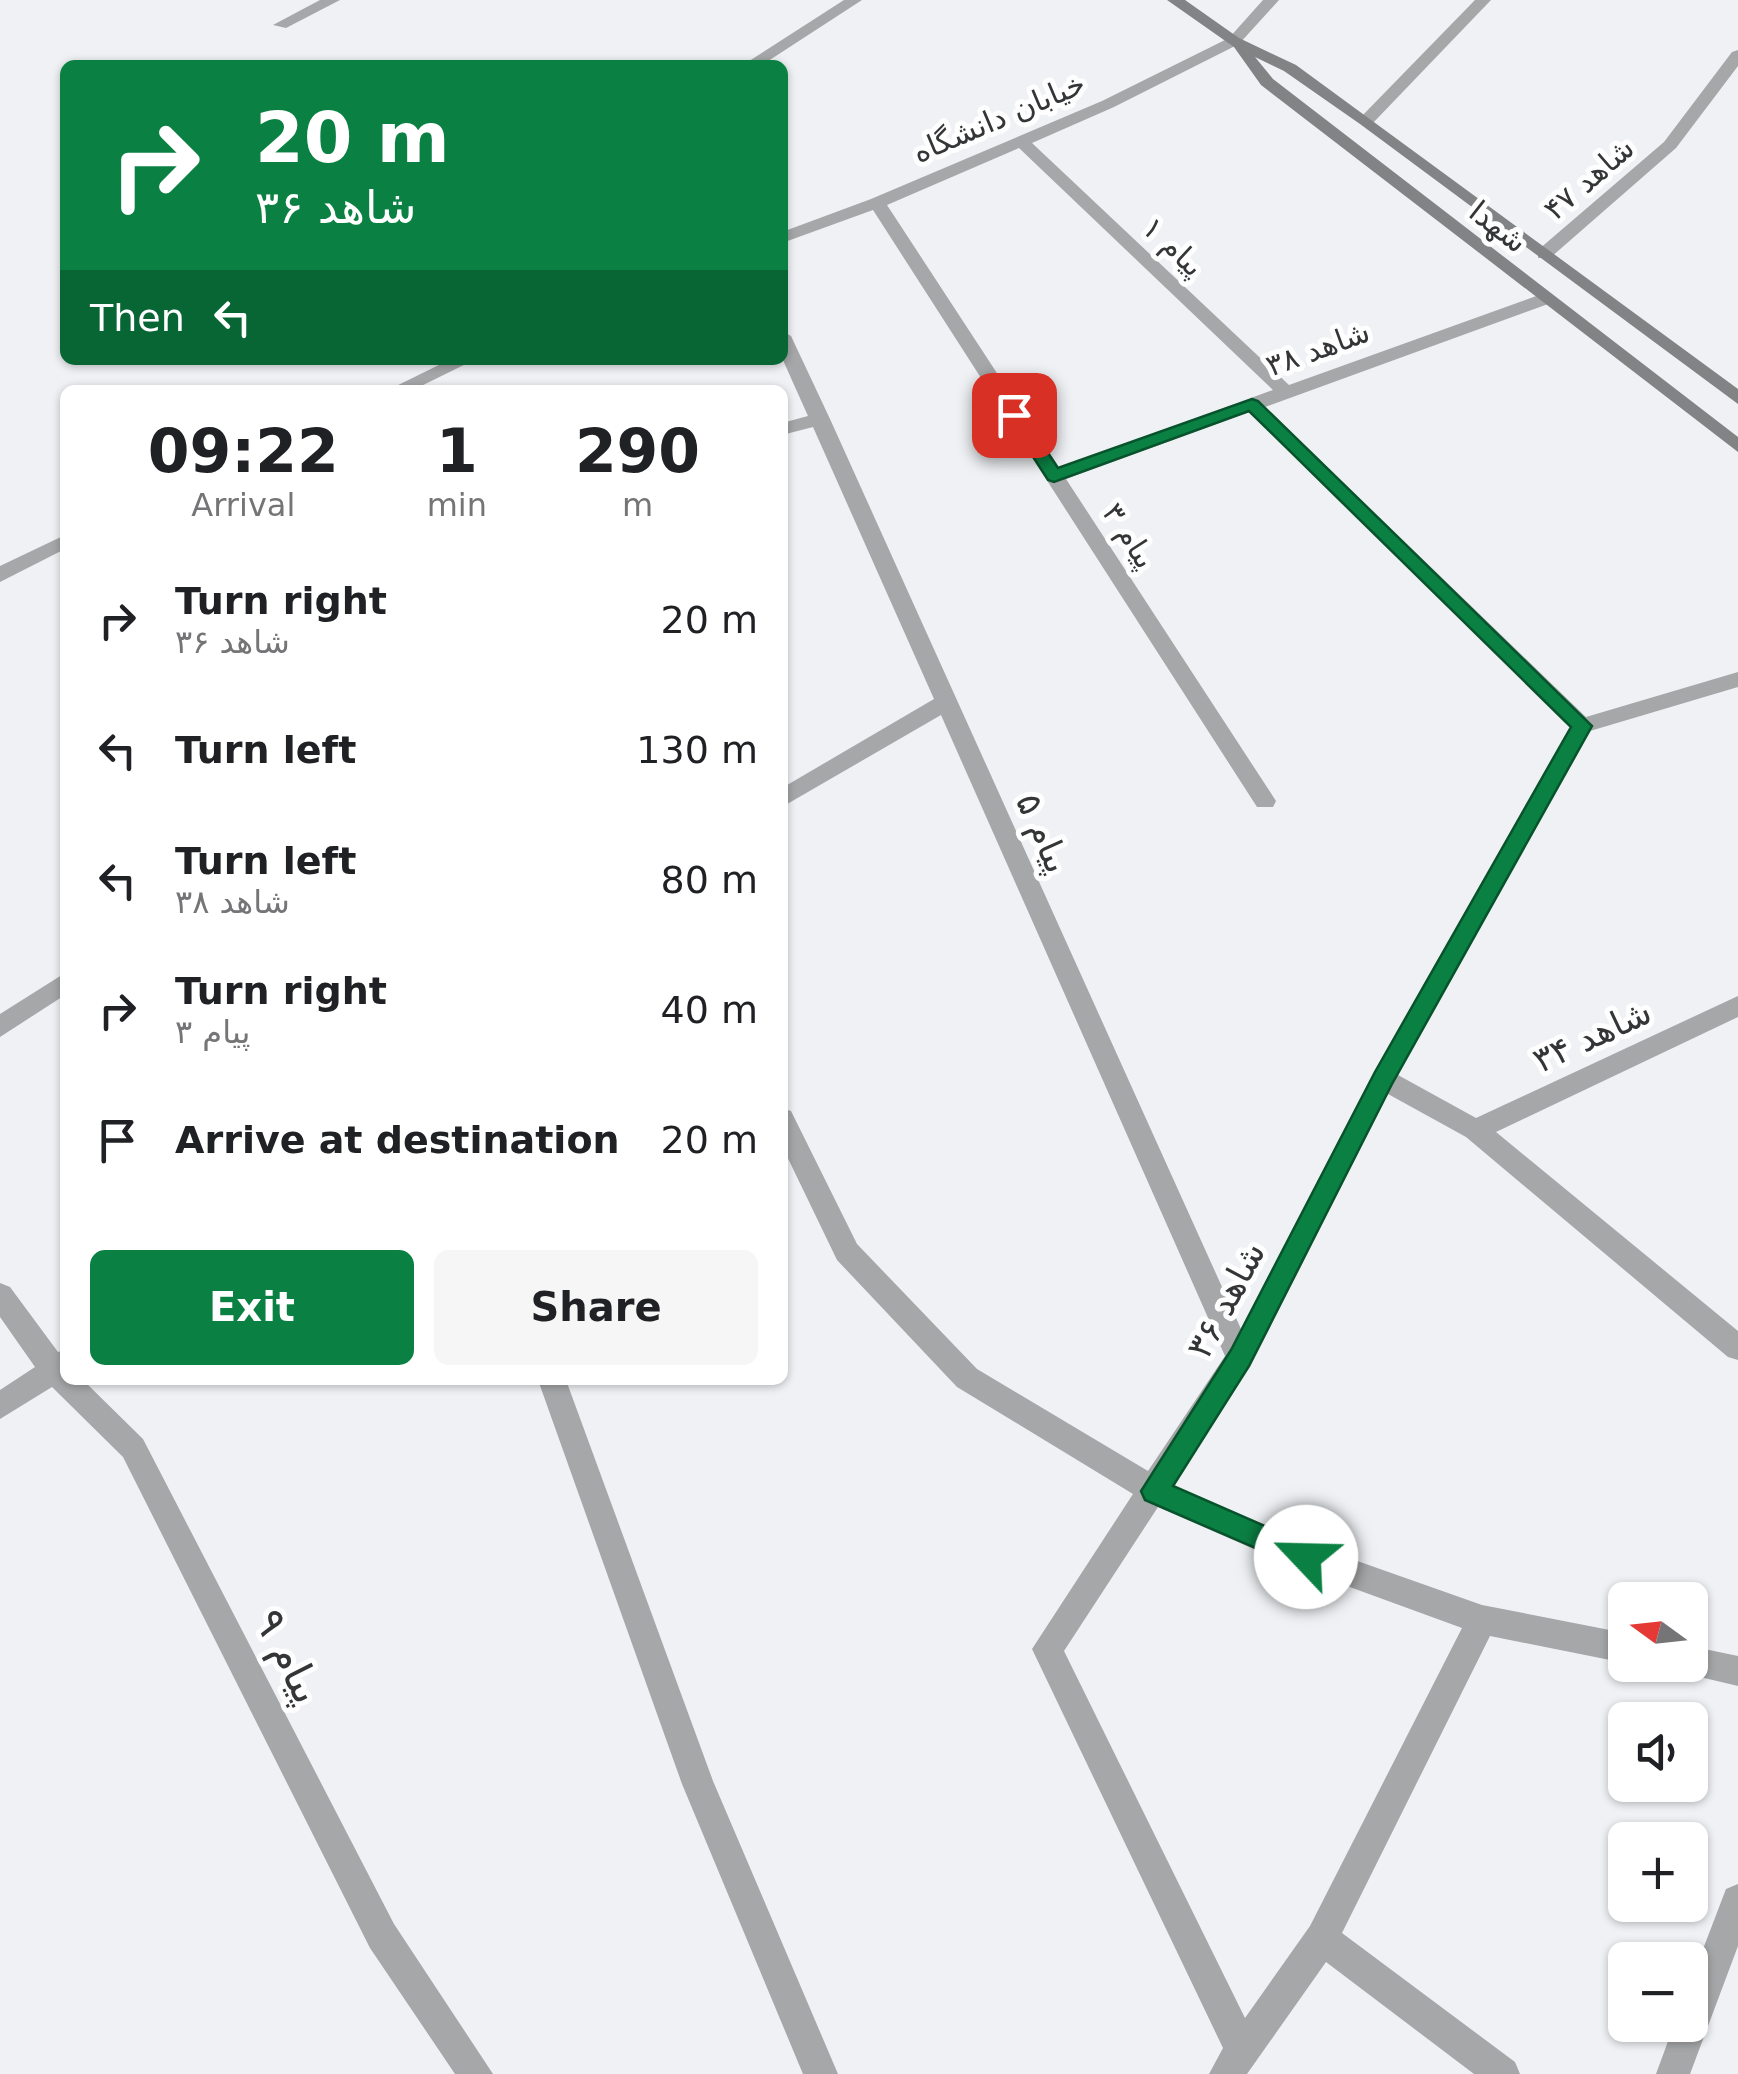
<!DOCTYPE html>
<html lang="en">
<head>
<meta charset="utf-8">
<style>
	:root { --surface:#fff; --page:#f6f6f6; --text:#202124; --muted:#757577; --accent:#0b8043 }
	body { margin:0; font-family:"DejaVu Sans","Noto Sans Arabic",sans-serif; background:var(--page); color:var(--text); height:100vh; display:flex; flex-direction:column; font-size:38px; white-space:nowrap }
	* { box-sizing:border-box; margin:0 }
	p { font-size:32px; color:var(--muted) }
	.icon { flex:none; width:55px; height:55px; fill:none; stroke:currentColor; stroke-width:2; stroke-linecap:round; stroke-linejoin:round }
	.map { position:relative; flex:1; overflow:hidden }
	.panel { position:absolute; left:60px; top:385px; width:728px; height:1000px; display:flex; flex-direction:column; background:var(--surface); border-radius:15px; box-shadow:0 2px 8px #0004 }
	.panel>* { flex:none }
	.top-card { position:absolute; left:60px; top:60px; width:728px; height:305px; border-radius:15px; box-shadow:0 2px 8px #0004; background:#0b8043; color:#fff; overflow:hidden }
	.needle { width:65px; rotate:285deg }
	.controls { position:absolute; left:1608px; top:1582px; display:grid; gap:20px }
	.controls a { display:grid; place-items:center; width:100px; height:100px; border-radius:15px; background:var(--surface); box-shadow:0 2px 8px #0004; font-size:50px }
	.pin { position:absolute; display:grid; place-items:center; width:85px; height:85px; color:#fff; margin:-42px; border-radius:20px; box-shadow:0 5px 15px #0006 }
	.me { position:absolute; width:110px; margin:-55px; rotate:294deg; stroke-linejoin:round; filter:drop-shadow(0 0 8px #0008) }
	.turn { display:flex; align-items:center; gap:35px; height:210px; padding:0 30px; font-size:45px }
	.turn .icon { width:130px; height:130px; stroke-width:2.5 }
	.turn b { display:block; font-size:70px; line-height:85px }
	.then { display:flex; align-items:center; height:95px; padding:0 30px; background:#0003; gap:20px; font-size:38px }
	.eta { display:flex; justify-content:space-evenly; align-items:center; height:170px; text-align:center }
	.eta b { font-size:60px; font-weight:700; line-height:70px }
	.button { display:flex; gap:20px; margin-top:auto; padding:20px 30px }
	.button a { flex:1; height:115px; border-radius:15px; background:var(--accent); color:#fff; font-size:40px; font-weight:700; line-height:115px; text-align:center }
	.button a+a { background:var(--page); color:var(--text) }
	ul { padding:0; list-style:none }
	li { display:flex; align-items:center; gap:30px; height:130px; padding:0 30px }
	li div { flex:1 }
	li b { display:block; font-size:38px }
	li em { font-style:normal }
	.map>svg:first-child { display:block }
</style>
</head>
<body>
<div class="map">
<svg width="1738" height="2074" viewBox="0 0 1738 2074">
	<rect width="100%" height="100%" fill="#eff1f4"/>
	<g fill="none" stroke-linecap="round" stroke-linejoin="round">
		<g fill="#a6a7a8" fill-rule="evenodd">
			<path d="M320 0H340L286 28 273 25Z"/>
			<path d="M844 0H862L762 65H743Z"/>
			<path d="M1263 0H1279L1239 44 1114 107 1032 143 1289 385 1539 295H1551V303L1265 407 1586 717 1738 672V687L1590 731 1398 1075 1476 1118 1738 996V1017L1496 1132 1738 1331V1360L1728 1357 1466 1137 1388 1094 1250 1367 1173 1485 1312 1545 1482 1605 1625 1633V1663L1490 1636 1342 1933 1515 2062 1520 2074H1474L1326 1962 1247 2074H1209L1223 2048 1032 1649 1133 1494 957 1387 837 1260 782 1146V1108L791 1111 857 1244 977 1369 1148 1471 1225 1356 941 715 782 807V788L934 699 813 427 782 435V423L808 416 782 358V331L791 336 830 419 1241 1329 1374 1072 1570 727 1249 412 1066 479 1276 801 1273 807H1257L873 210 782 243V232L871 199 1102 101 1229 38ZM1019 148 1273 390 1059 468 887 205ZM1158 1507 1295 1567 1462 1628 1310 1926 1245 2018 1064 1651Z"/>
			<path d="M1475 0H1491L1372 124H1360V118Z"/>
			<path d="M1738 50V66L1676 148 1550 258H1538V250L1664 142 1732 52Z"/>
			<path d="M449 360H474L413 390H388Z"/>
			<path d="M65 535V549L0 582V566Z"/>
			<path d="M65 973V995L0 1037V1014Z"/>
			<path d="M0 1283 10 1287 58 1352 65 1350V1380H83L143 1439 394 1924 493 2074H455L370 1948 123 1457 52 1387 0 1419V1390L35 1367 0 1317Z"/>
			<path d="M538 1380H566L713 1781 838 2074H803L682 1784Z"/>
			<path d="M1690 1646 1738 1656V1686L1679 1672 1676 1665H1690Z"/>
			<path d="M1738 1884V1946L1690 2074H1656L1674 2025H1690V1983L1726 1889Z"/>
		</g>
		<path fill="#828385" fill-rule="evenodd" d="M1167 0H1185L1239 38 1296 65 1738 389V404L1360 124 1284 71 1255 57 1273 79 1738 437V452L1261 85 1234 47Z"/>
	</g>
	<path fill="#0b8043" stroke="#07532c" stroke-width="2.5" d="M1252 399 1258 401 1592 726 1392 1084 1249 1366 1173 1486 1315 1548 1319 1557 1315 1566 1306 1570 1145 1500 1141 1491 1231 1350 1375 1072 1571 727 1249 411 1054 482 1048 480 1006 415 1021 412 1058 468Z"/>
	<g text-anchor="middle" stroke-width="10" stroke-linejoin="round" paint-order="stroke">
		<g font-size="30" fill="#343536" stroke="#fefeff">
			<text transform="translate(999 118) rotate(-23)" y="10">خیابان دانشگاه</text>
			<text transform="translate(1589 179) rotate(-41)" y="10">شاهد ۴۷</text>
			<text transform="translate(1498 227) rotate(38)" y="10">شهدا</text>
			<text transform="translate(1173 247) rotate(43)" y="10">پیام ۱</text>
			<text transform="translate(1318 349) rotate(-20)" y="10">شاهد ۳۸</text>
			<text transform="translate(1129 536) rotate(57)" y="10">پیام ۳</text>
		</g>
		<g font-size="35" fill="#343536" stroke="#fefeff">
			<text transform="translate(1043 833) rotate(66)" y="12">پیام ۵</text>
			<text transform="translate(1592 1036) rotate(-25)" y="12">شاهد ۳۴</text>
			<text transform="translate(1226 1300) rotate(-62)" y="12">شاهد ۳۶</text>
		</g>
		<g font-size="42" fill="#343536" stroke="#fefeff">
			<text transform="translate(289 1656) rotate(63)" y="15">پیام ۹</text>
		</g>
	</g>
</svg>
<div class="controls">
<a><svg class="needle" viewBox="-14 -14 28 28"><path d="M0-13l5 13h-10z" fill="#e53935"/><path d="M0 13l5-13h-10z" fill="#757577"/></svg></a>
<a><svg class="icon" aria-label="sound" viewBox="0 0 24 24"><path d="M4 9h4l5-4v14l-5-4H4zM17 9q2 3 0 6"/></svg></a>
<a>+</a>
<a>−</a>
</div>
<div class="pin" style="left:1014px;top:415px;background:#d93025"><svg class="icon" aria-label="arrive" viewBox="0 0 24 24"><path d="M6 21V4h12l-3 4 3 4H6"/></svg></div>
<svg class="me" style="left:1306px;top:1557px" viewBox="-20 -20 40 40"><circle r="19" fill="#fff"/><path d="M0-13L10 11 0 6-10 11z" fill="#0b8043"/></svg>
<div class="top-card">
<div class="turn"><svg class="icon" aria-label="right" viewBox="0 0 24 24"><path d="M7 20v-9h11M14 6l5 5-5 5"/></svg><div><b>20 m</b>شاهد ۳۶</div></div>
<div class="then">Then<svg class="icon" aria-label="left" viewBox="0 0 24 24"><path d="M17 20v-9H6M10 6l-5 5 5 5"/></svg></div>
</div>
<section class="panel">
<div class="eta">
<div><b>09:22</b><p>Arrival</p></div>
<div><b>1</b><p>min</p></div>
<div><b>290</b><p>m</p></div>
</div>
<ul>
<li><svg class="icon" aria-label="right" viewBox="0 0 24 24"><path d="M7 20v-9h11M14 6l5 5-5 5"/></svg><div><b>Turn right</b><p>شاهد ۳۶</p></div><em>20 m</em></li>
<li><svg class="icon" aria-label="left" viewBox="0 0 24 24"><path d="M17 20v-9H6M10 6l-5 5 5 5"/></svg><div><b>Turn left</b></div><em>130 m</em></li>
<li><svg class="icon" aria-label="left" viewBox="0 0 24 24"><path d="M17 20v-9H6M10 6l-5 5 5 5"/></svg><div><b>Turn left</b><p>شاهد ۳۸</p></div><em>80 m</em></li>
<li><svg class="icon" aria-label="right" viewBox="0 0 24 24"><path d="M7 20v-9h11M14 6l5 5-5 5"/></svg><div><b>Turn right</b><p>پیام ۳</p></div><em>40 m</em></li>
<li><svg class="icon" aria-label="arrive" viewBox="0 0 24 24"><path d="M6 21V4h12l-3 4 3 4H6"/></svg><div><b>Arrive at destination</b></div><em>20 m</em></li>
</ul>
<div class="button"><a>Exit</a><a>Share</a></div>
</section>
</div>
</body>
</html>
